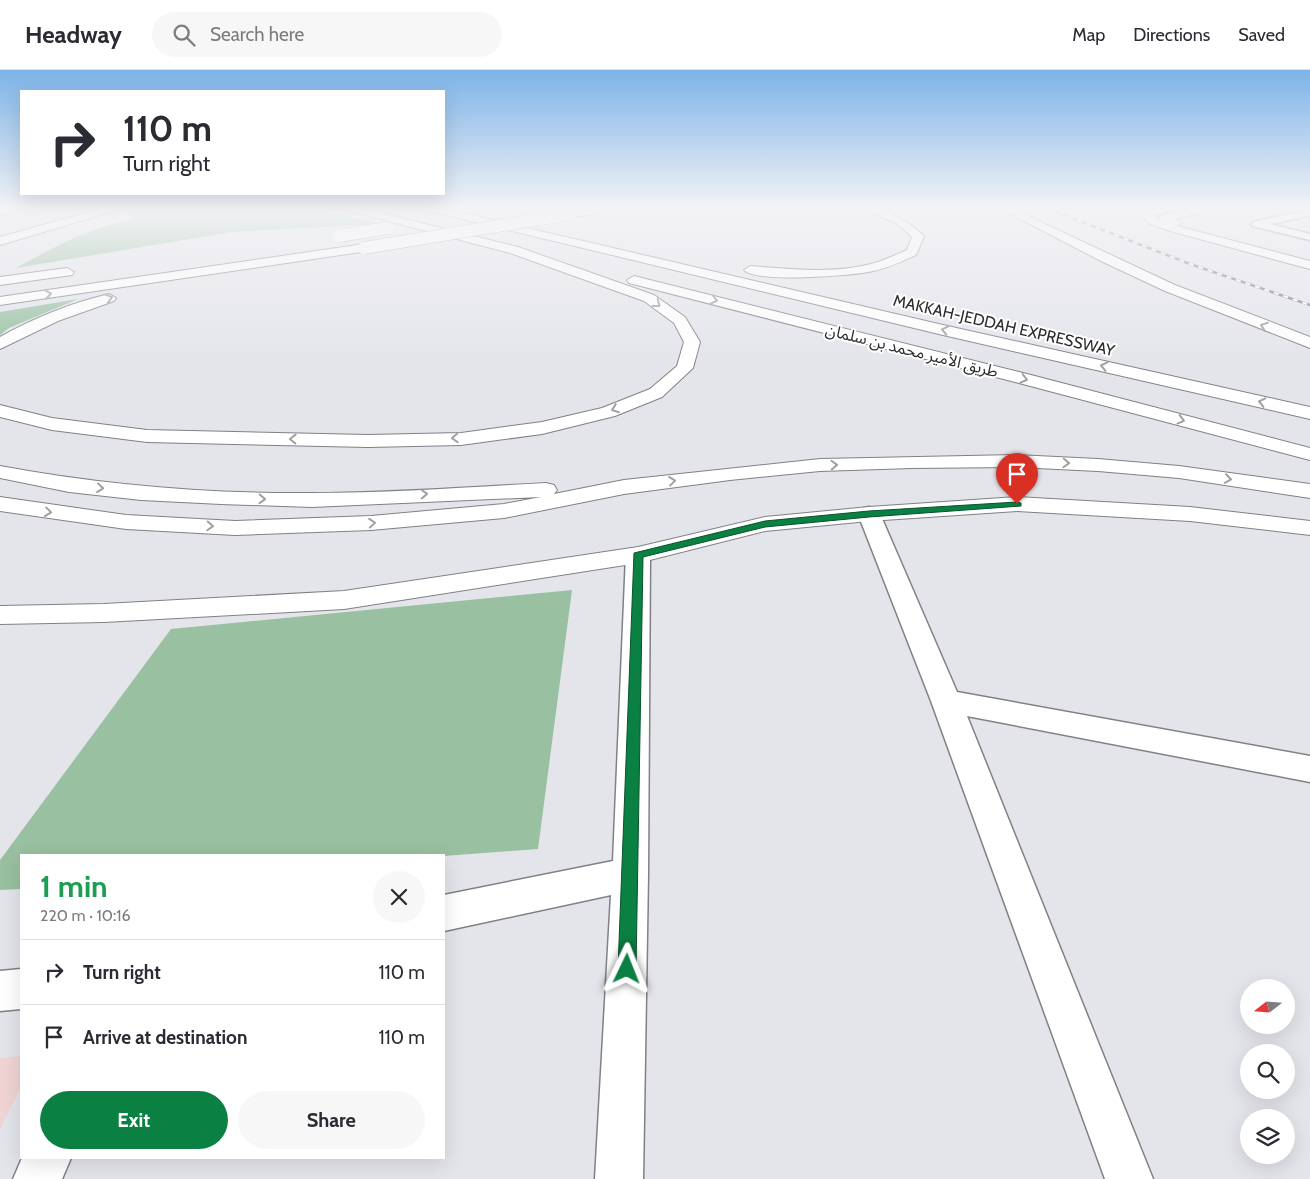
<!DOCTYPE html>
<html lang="en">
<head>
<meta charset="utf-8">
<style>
	:root { --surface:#fff; --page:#f7f7f7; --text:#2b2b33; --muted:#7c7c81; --line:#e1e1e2; --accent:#0b8043 }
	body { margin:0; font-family:Cabin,"Noto Sans Arabic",sans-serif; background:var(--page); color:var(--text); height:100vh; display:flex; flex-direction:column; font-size:19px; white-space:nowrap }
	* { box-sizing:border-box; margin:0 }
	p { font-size:16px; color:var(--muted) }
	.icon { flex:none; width:28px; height:28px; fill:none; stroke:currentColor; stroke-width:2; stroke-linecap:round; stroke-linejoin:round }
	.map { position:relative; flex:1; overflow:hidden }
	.side { position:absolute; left:20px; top:784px; width:425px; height:305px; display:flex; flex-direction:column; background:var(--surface); border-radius:0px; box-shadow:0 5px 20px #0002 }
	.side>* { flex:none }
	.banner { position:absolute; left:20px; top:20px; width:425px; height:105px; border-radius:0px; box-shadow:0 5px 20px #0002; background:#fff; color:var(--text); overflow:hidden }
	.needle { width:32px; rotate:253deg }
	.tools { position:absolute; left:1240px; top:909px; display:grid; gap:10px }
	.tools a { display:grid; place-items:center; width:55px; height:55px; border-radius:50%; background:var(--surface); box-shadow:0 5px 20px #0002; font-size:25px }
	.pin { position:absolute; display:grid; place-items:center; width:42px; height:42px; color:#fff; margin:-51px -21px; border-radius:50% 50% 50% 0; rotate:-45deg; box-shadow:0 0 5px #0007 }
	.pin .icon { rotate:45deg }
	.me { position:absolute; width:55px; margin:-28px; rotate:2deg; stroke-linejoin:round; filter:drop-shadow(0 0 4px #0008) }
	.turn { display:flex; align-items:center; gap:18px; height:105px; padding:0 20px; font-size:22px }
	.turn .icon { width:65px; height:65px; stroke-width:2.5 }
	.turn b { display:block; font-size:35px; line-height:42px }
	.round { display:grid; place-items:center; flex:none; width:52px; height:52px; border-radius:26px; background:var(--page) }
	.head { display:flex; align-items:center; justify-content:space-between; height:85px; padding:0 20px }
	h1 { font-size:30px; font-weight:800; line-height:38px; color:#1e9e55 }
	.button { display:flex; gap:10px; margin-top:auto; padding:10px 20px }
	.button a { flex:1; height:58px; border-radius:30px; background:var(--accent); color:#fff; font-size:20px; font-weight:800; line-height:58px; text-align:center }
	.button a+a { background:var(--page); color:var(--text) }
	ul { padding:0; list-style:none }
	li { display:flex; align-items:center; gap:15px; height:65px; padding:0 20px; border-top:1px solid var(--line) }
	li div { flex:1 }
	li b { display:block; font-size:19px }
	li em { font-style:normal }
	header { display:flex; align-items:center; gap:30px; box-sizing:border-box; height:70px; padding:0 25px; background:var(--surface); border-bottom:1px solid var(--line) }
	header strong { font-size:24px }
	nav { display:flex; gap:28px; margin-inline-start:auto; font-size:18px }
	.search { width:350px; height:45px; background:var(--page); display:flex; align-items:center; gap:12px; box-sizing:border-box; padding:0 18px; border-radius:28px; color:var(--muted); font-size:19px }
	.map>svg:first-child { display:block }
</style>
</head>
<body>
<header>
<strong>Headway</strong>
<div class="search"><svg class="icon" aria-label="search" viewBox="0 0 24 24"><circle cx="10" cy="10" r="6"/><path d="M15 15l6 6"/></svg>Search here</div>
<nav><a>Map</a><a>Directions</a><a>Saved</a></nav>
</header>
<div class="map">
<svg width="1310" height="1109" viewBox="0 0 1310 1109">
	<rect width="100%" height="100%" fill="#e4e5eb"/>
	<path fill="#efd4d3" d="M21 986V1017L0 1059V988Z"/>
	<g fill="#99c0a1">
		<path d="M134 139H317L381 154 232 162 16 198C54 177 91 157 134 149L129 142Z"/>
		<path d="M78 229 9 258 0 265V242Z"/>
		<path d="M572 520 538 779 444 786 21 785V819L0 820V790L171 559Z"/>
	</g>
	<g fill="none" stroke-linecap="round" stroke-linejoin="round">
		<g stroke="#808085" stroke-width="3">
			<g id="street">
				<path d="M1310 140V146L1270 154 1310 164V170L1252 156 1251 154 1256 151Z"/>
				<path d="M869 437 877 439 880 444 957 622 1310 686V712L967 646 1153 1109H1105L931 631 858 444 861 439Z"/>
				<path d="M638 478 646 480 650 485 648 804 643 1109H595L611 825 444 861V825L613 791 626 485 630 480Z"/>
				<path d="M21 899V939L0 941V901Z"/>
				<path d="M22 1088H71L62 1109H13Z"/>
			</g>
		</g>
		<g stroke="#808085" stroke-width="2">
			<g id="secondary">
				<path d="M3 139H17L0 146V140Z"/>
				<path d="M1155 139H1172L1171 141 1153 145 1159 150V146L1163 145 1191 139H1209L1208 141 1175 149 1182 153 1177 156 1310 191V199L1170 161 1148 153 1141 144 1142 142Z"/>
				<path d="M1017 427 1190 437 1310 451V465L1190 451 1017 441 869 451 765 461 638 493 344 539 104 552 0 554V536L104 534 344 521 638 477 765 447 869 437Z"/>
			</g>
		</g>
		<g stroke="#808085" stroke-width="2">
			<g id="highway">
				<path d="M100 139H115L114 141 0 175V167Z"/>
				<path d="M349 139H365L518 177 654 225 685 247 700 272 693 298 662 327 615 346 542 364 461 375 368 377 147 372 52 360 0 347V335L52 348 147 360 368 365 461 363 542 352 602 338 650 319 677 296 684 272 674 253 644 231 510 183 350 141Z"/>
				<path d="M429 139H446L943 255 1310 337V349L943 265 434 142Z"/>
				<path d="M585 139H608C602 144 571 149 566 144L567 142Z"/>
				<path d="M862 139C885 137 905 149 922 164L924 166 916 185C902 191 889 198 873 201 854 206 754 213 744 200L750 196C790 199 832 204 871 194 883 191 895 185 907 180L912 167 896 153Z"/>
				<path d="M1001 139H1013L1175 215 1310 267V278L1165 221 1101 191Z"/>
				<path d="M364 174 370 178 368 181 0 235V227Z"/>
				<path d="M67 198 74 202 72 205 0 215V207Z"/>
				<path d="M634 206 1031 305 1310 378V390L1019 313 629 213 627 210Z"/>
				<path d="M109 224 116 228 114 231 58 251 0 279V267C34 248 71 233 109 224Z"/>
				<path d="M1016 385 1098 389 1179 396 1310 414V428L1179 408 1098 401 1016 397 912 398 820 401 730 410 624 424 504 448 371 460 235 465 126 459 0 441V427L126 445 235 451 371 446 504 434 541 427 312 437 221 434 141 430 69 422 0 408V396C103 415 207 424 312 423 390 423 468 417 546 413L554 415 557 420 554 424 624 410 820 389Z"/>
			</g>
		</g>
		<use href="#street" fill="#fff" fill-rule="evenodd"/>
		<use href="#secondary" fill="#fff" fill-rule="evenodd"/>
		<use href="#highway" fill="#fff" fill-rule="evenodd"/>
		<g stroke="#7e7f83" stroke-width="2.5">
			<path id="rail" d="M1049 139 1190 194 1310 235"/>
		</g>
		<use href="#rail" stroke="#fff" stroke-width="2" stroke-dasharray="5" stroke-linecap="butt"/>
		<g stroke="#808085" stroke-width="13" stroke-linecap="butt">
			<g id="highway-bridge">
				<path d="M339 166 388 158"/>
				<path d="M364 178 571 144"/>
			</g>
		</g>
		<use href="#highway-bridge" stroke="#fff" stroke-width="12"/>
	</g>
	<defs><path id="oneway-chevron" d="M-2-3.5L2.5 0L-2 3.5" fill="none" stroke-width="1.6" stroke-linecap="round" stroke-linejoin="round" transform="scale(1.25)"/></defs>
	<g stroke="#a0a0a1">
		<use href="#oneway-chevron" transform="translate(48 224) rotate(-9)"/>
		<use href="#oneway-chevron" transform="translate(109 228) rotate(-17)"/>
		<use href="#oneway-chevron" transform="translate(714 230) rotate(14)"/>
		<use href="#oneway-chevron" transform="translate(657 234) rotate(37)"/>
		<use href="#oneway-chevron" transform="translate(1264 256) rotate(-159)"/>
		<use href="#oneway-chevron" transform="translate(945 260) rotate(-167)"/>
		<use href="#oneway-chevron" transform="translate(1104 296) rotate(-167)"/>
		<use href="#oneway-chevron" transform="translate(1024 309) rotate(14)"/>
		<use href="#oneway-chevron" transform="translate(1262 332) rotate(-167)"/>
		<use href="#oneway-chevron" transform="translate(615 339) rotate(159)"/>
		<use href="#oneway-chevron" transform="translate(1181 350) rotate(15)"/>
		<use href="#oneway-chevron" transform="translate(455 368) rotate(177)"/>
		<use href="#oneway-chevron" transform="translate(293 369) rotate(-179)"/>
		<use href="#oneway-chevron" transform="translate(1066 393) rotate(2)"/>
		<use href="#oneway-chevron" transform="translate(834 395) rotate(-2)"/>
		<use href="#oneway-chevron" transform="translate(1228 409) rotate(8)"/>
		<use href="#oneway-chevron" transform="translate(672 411) rotate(-7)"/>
		<use href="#oneway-chevron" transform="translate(100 418) rotate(6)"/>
		<use href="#oneway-chevron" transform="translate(424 424) rotate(-2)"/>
		<use href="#oneway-chevron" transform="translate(262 429) rotate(2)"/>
		<use href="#oneway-chevron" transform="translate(48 442) rotate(7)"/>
		<use href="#oneway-chevron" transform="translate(372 453) rotate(-4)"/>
		<use href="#oneway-chevron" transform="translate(210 456) rotate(3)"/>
	</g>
	<linearGradient id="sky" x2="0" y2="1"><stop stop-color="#7db3e8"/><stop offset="0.47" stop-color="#f3f3f6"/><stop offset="1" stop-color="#f3f3f6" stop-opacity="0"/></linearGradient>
	<rect width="1310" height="294" fill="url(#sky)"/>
	<path fill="#0b8043" stroke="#07532c" d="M1017 432 1021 433V436L869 447 765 457 643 487 636 899 633 905 627 908 621 905 618 899 634 483 765 451 869 441Z"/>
	<g text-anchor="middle" stroke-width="4" stroke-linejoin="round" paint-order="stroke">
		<g font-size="16" fill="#2b2c2e" stroke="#fff">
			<text transform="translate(1004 255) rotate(13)" y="6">MAKKAH-JEDDAH EXPRESSWAY</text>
			<text transform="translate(912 280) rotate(14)" y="6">طريق الأمير محمد بن سلمان</text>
		</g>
	</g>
</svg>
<div class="tools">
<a><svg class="needle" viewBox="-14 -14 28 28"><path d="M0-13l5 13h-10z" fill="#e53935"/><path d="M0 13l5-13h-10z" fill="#7c7c81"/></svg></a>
<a><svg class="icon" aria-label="search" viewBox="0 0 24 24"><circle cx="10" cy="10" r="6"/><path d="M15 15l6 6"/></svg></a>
<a><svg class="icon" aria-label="layers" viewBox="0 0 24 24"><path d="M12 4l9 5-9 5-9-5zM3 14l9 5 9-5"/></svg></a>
</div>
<div class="pin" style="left:1017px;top:434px;background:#d93025"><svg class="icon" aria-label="arrive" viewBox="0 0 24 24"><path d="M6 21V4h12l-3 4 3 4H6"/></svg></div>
<svg class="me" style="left:627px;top:899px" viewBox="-20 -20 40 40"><path d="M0-17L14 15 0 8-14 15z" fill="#0b8043" stroke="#fff" stroke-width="4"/></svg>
<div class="banner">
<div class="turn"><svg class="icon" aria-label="right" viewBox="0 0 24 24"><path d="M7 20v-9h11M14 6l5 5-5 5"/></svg><div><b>110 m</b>Turn right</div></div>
</div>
<section class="side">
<div class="head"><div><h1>1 min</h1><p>220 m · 10:16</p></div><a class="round"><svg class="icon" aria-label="close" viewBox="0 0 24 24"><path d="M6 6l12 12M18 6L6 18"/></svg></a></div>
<ul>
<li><svg class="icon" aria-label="right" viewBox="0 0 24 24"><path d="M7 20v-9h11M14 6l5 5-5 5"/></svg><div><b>Turn right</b></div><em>110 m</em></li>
<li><svg class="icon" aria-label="arrive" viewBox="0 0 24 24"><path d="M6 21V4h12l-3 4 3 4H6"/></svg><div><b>Arrive at destination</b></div><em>110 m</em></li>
</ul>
<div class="button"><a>Exit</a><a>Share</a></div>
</section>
</div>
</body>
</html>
